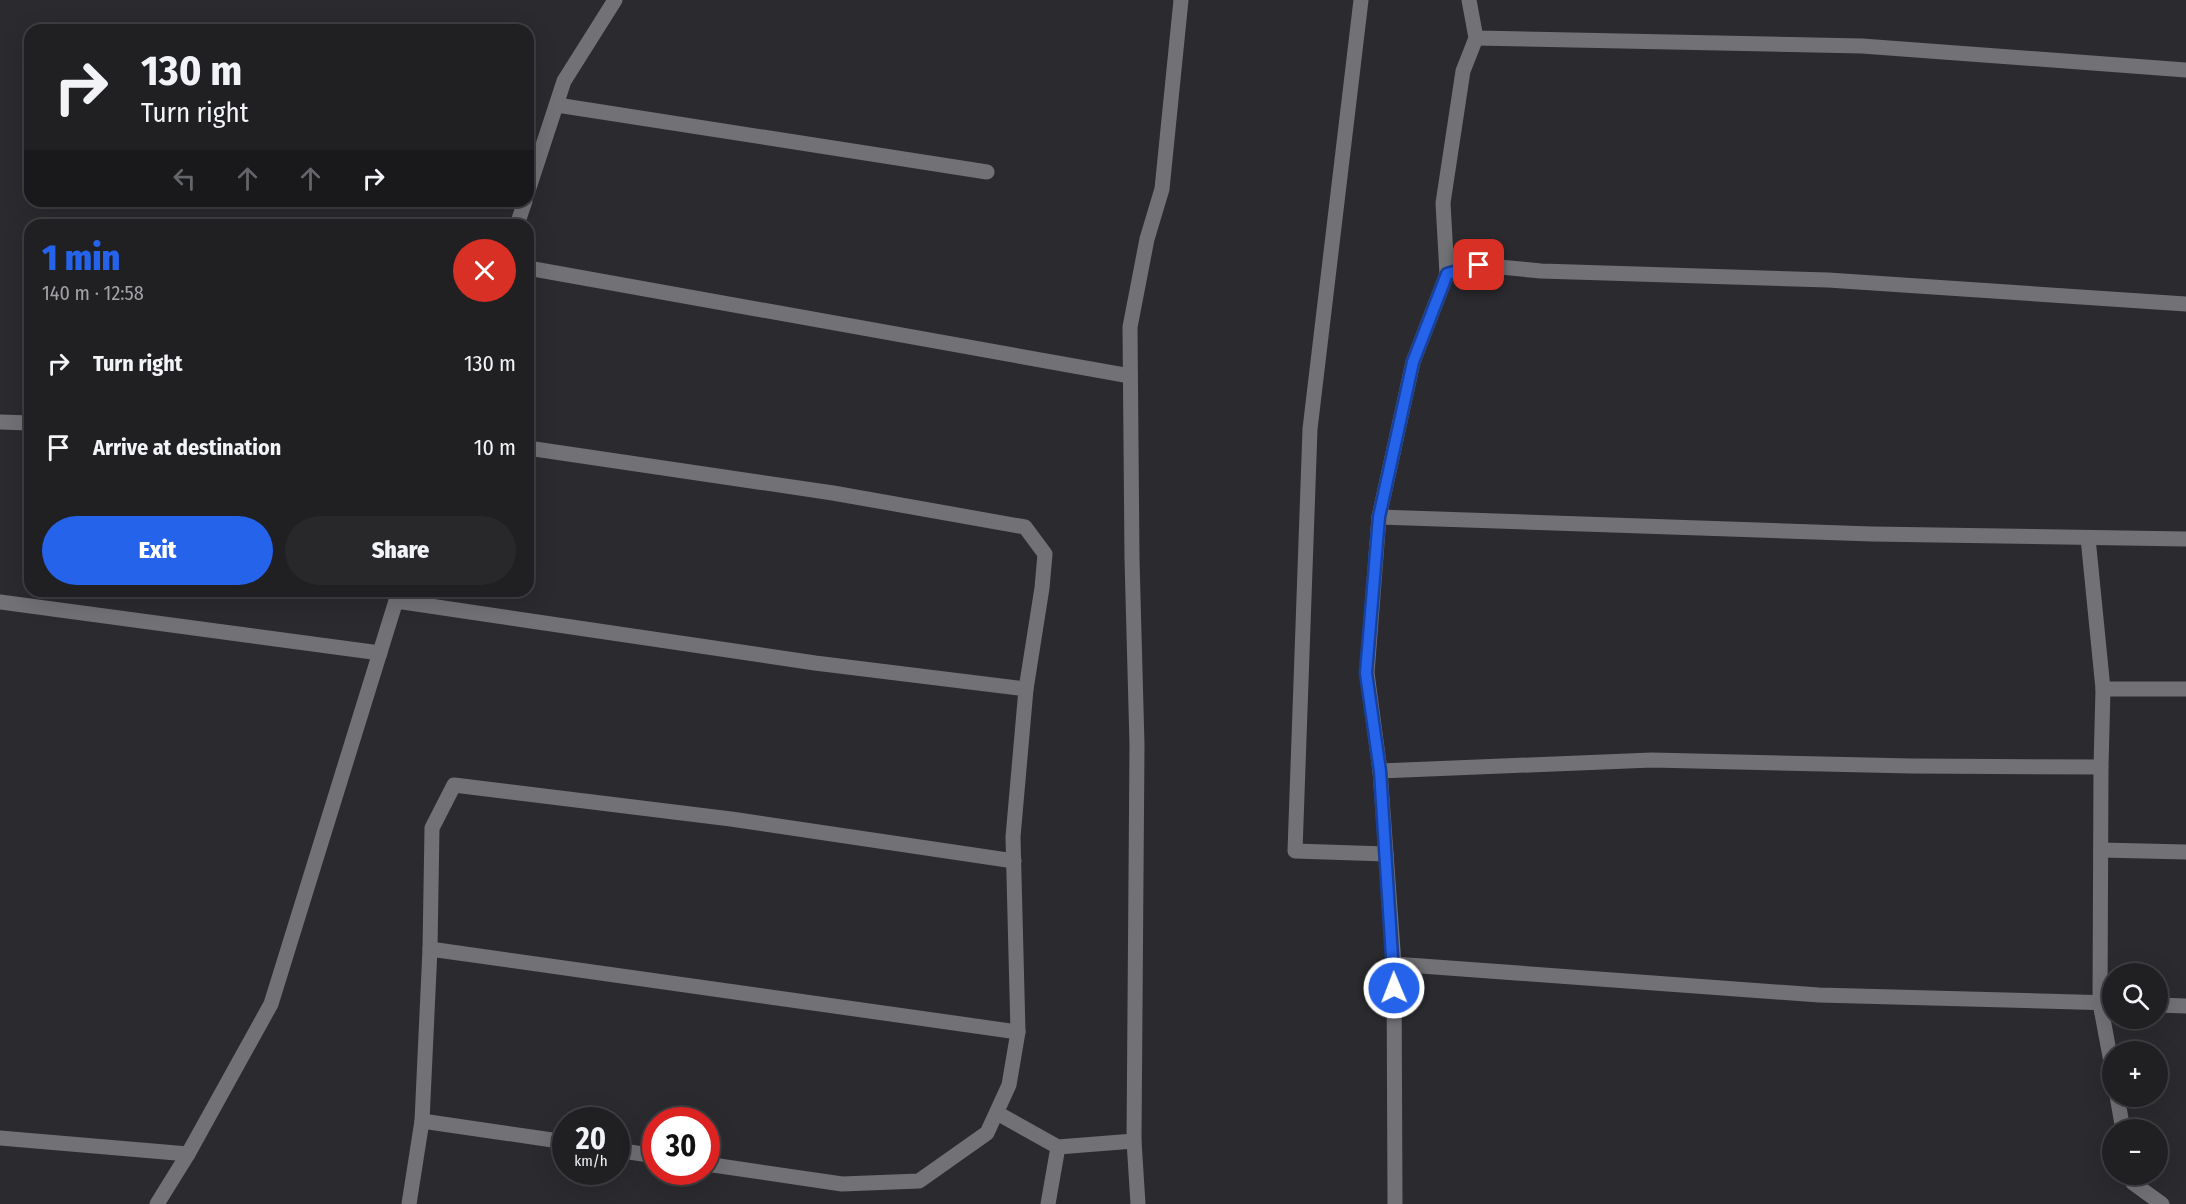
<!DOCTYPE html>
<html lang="en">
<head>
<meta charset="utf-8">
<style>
	:root { --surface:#202023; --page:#28282b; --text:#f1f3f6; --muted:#a2a3a6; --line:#3d3e41; --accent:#2563eb }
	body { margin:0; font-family:"Fira Sans Condensed",sans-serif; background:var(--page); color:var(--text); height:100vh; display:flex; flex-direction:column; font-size:22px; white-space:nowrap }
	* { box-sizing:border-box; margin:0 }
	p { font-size:20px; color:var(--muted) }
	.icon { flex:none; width:33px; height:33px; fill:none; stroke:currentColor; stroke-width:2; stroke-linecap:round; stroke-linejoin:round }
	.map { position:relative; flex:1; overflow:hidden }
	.side { position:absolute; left:24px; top:219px; width:510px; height:378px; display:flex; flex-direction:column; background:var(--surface); border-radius:18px; box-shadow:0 6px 24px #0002,0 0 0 2px var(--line) }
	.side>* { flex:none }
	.hud { position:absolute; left:24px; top:24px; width:510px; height:183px; border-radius:18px; box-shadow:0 6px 24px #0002,0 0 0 2px var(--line); background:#202023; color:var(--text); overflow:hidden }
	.controls { position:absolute; left:2102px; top:963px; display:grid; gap:12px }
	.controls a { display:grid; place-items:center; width:66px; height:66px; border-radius:50%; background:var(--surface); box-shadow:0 6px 24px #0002,0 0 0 2px var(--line); font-size:30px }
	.speed { position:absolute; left:552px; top:1107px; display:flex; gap:12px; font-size:30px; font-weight:700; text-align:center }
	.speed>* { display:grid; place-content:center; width:78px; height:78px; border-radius:50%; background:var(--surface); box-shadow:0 6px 24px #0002,0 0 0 2px var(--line); line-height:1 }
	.speed small { font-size:15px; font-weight:400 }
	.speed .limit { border:9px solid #d22; background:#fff; color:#111 }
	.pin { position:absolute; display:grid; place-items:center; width:51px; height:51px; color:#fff; margin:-26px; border-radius:12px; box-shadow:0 3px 9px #0006 }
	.me { position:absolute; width:66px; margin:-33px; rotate:359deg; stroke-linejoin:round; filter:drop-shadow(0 0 4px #0008) }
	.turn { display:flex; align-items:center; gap:21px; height:126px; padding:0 18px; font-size:27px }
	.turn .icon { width:78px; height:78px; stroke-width:2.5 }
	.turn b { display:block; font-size:42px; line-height:51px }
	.lanes { display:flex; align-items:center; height:57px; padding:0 18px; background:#0003; justify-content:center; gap:30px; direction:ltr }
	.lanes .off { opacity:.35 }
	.round { display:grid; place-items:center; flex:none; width:63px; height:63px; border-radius:32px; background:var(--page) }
	.overview { display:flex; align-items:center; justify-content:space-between; height:102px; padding:0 18px }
	h1 { font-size:36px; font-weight:800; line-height:45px; color:var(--accent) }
	.cta { display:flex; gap:12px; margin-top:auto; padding:12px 18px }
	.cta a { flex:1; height:69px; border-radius:36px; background:var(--accent); color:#fff; font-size:24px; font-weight:800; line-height:69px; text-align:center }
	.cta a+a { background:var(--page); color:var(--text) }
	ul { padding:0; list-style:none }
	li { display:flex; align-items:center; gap:18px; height:84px; padding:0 18px }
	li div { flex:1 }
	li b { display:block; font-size:22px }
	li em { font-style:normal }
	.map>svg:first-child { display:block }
</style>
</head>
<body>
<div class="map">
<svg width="2186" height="1204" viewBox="0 0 2186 1204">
	<rect width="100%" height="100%" fill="#2b2b2f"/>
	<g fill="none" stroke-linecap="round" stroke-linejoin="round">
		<g stroke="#717176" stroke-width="15">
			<path d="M1361 0 1310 429 1295 851 1386 854"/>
			<path d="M1469 0 1476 38 1862 46 2186 70"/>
			<path d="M1476 38 1463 71 1443 203 1447 274 1413 362 1379 517 1367 673 1380 771 1394 964 1819 995 2112 1003"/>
			<path d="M557 105 987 172"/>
			<path d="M528 268 1130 376"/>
			<path d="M1447 274 1479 265 1541 271 1828 280 2186 304"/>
			<path d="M0 422 30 423"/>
			<path d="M528 448 833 493 1025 527 1045 554 1042 588 1026 689"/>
			<path d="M1379 517 1872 534 2186 539"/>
			<path d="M2088 538 2103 689"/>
			<path d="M396 601 815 663 1026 689 1013 837 1018 1032 1009 1085 987 1133 919 1181 842 1184 706 1164"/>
			<path d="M0 602 380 653"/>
			<path d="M2101 767 2100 1003 2112 1067"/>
			<path d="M1380 771 1652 760 1911 766 2101 767 2103 689H2186"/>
			<path d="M2101 850 2186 852"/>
			<path d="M430 949 1018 1032"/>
			<path d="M1394 964 1395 1204"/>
			<path d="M2157 1005 2186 1006"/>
			<path d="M2117 1096 2123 1130"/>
			<path d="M997 1113 1058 1147 1134 1141"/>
			<path d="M422 1121 566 1142"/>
			<path d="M0 1138 188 1154"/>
			<path d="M616 1150 656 1156"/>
			<path d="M2131 1174 2133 1183 2162 1204"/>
			<path d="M409 1204 422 1121 430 949 432 828 454 785 731 819 1014 861"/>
			<path d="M1048 1204 1058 1147"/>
			<path d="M1138 1204 1134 1141 1137 745 1132 559 1130 327 1147 239 1162 189 1181 0"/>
		</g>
		<g stroke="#717176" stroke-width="15">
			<path d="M528 191 564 81 615 0"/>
			<path d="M517 225 525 201"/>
			<path d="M157 1204 188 1154 271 1004 399 591"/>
		</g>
	</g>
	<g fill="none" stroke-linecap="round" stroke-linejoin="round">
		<g stroke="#184099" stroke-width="15">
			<path id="route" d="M1394 988 1380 771 1366 673 1379 517 1413 362 1447 274 1479 265"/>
		</g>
		<use href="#route" stroke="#2563eb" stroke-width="10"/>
	</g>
</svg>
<div class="controls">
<a><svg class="icon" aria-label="search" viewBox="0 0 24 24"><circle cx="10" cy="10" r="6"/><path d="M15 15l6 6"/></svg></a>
<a>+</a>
<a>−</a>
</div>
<div class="speed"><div>20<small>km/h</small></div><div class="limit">30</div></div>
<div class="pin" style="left:1479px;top:265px;background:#d93025"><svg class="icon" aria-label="arrive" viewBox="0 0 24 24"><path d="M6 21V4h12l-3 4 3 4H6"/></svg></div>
<svg class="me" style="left:1394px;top:988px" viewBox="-20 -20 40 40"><circle r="17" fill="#2563eb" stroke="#fff" stroke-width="3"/><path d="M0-11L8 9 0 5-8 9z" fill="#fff"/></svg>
<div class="hud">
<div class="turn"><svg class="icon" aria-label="right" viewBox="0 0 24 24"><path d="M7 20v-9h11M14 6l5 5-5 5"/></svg><div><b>130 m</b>Turn right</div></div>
<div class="lanes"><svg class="icon off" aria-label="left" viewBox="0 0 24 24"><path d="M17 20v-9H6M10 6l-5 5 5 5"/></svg><svg class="icon off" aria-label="ahead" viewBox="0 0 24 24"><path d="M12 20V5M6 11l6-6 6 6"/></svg><svg class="icon off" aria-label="ahead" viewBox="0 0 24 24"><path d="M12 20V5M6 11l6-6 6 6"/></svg><svg class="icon" aria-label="right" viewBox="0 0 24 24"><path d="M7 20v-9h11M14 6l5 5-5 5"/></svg></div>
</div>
<section class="side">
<div class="overview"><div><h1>1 min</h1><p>140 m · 12:58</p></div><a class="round" style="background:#d93025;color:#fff"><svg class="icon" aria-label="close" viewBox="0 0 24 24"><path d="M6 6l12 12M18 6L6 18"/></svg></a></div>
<ul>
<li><svg class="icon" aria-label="right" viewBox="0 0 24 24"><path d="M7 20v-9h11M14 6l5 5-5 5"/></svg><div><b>Turn right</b></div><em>130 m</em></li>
<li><svg class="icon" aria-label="arrive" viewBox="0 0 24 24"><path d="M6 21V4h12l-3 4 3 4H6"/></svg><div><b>Arrive at destination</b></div><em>10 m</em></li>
</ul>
<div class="cta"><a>Exit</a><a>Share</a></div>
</section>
</div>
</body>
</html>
